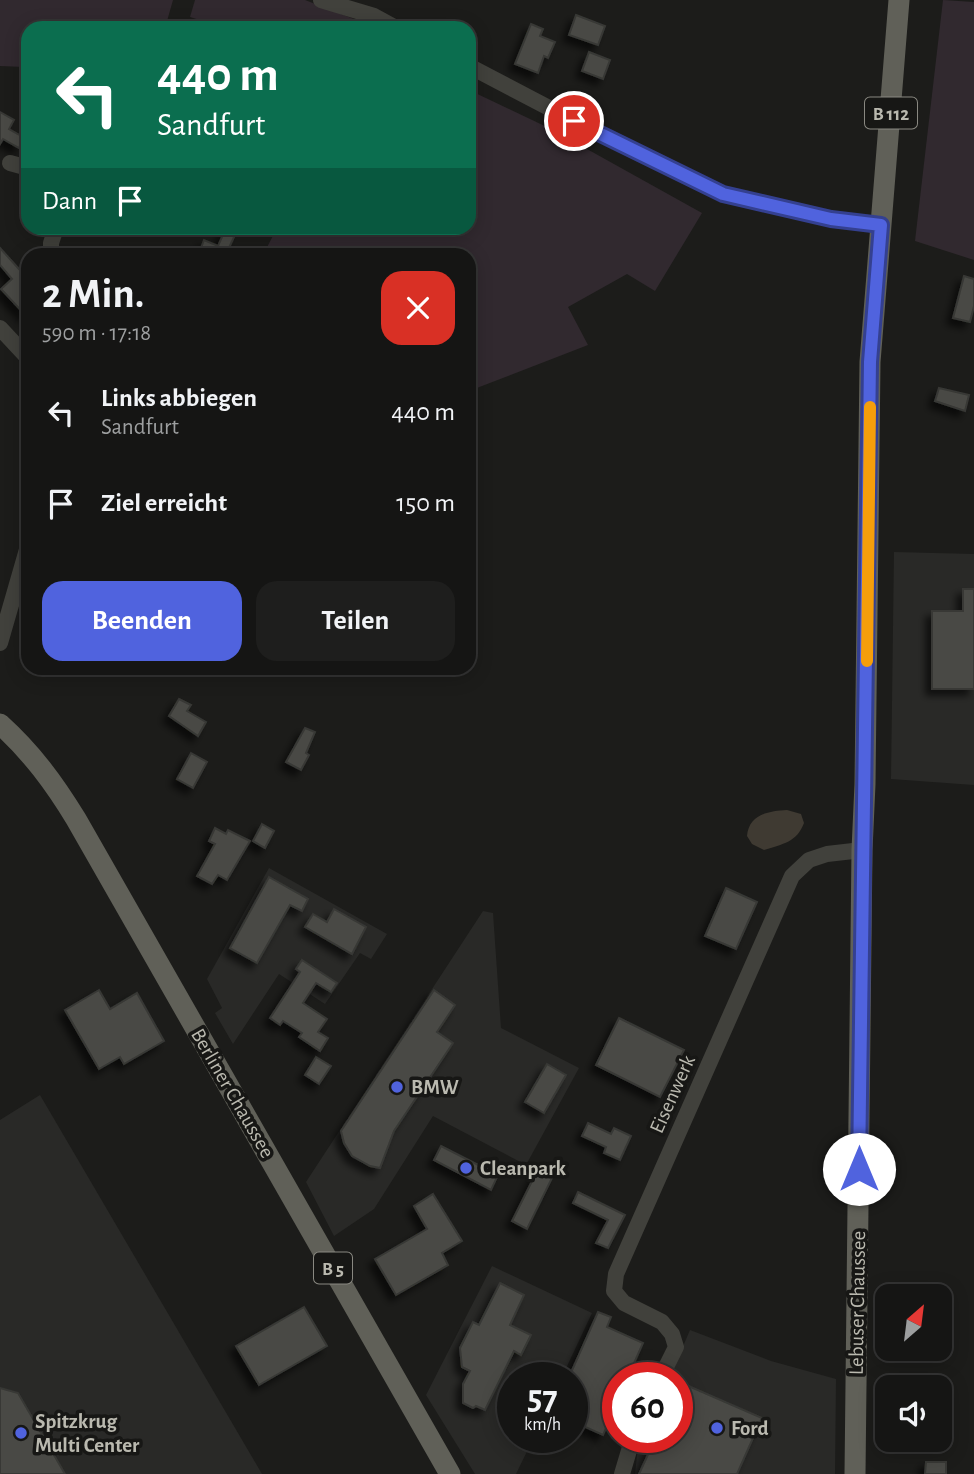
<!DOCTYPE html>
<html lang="de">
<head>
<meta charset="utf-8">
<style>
	:root { --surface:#151514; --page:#1e1e1d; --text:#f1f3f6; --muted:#9d9fa0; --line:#343434; --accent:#5063de }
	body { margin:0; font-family:"Alegreya Sans",sans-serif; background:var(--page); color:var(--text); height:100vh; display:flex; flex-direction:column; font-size:26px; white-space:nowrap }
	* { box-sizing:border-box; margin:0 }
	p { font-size:23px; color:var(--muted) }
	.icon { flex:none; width:38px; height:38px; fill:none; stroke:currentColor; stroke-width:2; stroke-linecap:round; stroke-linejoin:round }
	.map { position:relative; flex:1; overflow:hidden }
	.details { position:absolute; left:21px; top:248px; width:455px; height:427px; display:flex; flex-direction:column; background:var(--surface); border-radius:21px; box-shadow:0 4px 18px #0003,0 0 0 2px var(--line) }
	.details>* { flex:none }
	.top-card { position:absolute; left:21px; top:21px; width:455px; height:214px; border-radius:21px; box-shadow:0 4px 18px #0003,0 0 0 2px var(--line); background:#0b6e4f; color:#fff; overflow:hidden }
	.needle { width:46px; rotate:28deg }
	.buttons { position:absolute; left:875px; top:1284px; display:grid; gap:14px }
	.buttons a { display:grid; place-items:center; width:77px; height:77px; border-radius:14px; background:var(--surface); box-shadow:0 4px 18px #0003,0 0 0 2px var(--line); font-size:35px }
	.speed { position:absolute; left:497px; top:1362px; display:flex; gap:14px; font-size:35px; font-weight:700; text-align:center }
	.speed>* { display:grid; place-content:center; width:91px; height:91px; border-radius:50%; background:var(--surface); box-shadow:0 4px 18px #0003,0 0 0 2px var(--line); line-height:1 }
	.speed small { font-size:18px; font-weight:400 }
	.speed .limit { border:10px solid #d22; background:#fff; color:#111 }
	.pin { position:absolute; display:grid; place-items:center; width:60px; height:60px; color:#fff; margin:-30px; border:4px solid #fff; border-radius:50%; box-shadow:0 2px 7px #0007 }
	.me { position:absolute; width:77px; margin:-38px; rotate:0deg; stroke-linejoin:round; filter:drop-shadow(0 0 5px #0008) }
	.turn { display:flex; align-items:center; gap:24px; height:147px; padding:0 21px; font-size:32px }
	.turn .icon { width:91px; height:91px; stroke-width:2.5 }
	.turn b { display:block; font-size:49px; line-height:60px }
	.then { display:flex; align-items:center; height:66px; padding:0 21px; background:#0003; gap:14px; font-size:26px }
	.round { display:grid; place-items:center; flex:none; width:74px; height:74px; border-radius:21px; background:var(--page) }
	.headline { display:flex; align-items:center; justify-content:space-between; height:119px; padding:0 21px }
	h1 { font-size:42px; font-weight:700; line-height:52px }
	.action { display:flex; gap:14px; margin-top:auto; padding:14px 21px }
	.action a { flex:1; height:80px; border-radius:21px; background:var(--accent); color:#fff; font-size:28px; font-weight:700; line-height:80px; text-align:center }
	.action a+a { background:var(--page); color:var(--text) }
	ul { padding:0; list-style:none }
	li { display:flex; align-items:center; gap:21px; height:91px; padding:0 21px }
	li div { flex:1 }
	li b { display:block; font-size:26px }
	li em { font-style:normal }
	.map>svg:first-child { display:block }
</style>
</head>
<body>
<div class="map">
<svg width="974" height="1474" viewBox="0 0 974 1474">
	<defs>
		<filter id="shadow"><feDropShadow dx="-6" dy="6" stdDeviation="3.5" flood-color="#0009"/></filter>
	</defs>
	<rect width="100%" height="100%" fill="#1c1c1a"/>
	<g fill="#292927">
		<path d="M894 552 974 554V785L891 779Z"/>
		<path d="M269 868 387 934 371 959 360 953 325 1004 279 974 233 1044 215 1013 222 1008 207 979Z"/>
		<path d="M483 911 493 913 501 1028 579 1068 526 1165 433 1116 374 1209 334 1236 306 1182Z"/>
		<path d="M40 1095 262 1474H0V1120Z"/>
		<path d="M492 1266 592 1313 562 1377H513V1437H534L516 1474H475L426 1395Z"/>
		<path d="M690 1330 771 1361 836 1379 835 1474H635L637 1455 645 1437H677V1377H670Z"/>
	</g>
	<g fill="#31292f">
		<path d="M0 0H173L165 28H28V70L24 67 0 66Z"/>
		<path d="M195 0H305L377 28H225L190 17Z"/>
		<path d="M943 0 974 2V260L915 241Z"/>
		<path d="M469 90 551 129 702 213 655 291 627 274 568 307 588 345 469 391V256L263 255 277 228H469Z"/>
	</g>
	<path fill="#3f3a32" d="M787 810 801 814 804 823C797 842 783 844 764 850L752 844 747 836C749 814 769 811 787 810Z"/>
	<g fill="#494945" stroke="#373835" stroke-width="2" filter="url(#shadow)">
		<path d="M576 15 605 26 598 45 569 35Z"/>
		<path d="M531 24 543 29 540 36 555 42 548 58 544 56 538 73 515 64Z"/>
		<path d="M589 52 610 60 603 79 582 71Z"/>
		<path d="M0 112 14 120 9 129 23 137 19 148 3 139 0 144Z"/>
		<path d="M225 230 235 235 228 250 240 256H198L204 240 218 246Z"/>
		<path d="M0 248 28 279V318L1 289 12 279 0 265Z"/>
		<path d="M964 276 974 279V306L970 322 953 318Z"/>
		<path d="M939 388 969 395 965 411 935 401Z"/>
		<path d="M963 589H974V689H932V611H963Z"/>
		<path d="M179 699 191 705 187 711 206 722 198 736 169 716Z"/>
		<path d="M305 728 315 732 306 753 309 755 301 770 286 762Z"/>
		<path d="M191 753 207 762 193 788 177 779Z"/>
		<path d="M262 824 274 831 265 848 253 841Z"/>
		<path d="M215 828 226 834 228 830 250 841 227 880 218 875 212 884 197 876 215 844 209 841Z"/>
		<path d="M269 877 308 899 302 911 290 905 257 963 230 948Z"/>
		<path d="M726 888 757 902 736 949 705 936Z"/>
		<path d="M334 909 366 927 352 954 305 927 313 914 327 922Z"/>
		<path d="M302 960 337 983 331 992 316 983 303 1003 327 1019 318 1032 328 1038 320 1051 299 1037 302 1033 283 1021 280 1025 270 1018 300 972 296 969Z"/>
		<path d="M99 990 110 1009 137 993 164 1041 124 1064 120 1057 99 1069 65 1010Z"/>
		<path d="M434 990 455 1005 437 1032 453 1043 394 1131 380 1168 370 1166 352 1156 344 1143 341 1131Z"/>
		<path d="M619 1018 684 1050 660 1097 596 1065Z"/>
		<path d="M316 1057 331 1066 319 1084 305 1075Z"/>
		<path d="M547 1064 566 1075 544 1113 525 1102Z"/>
		<path d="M588 1123 611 1134 614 1128 631 1136 620 1160 604 1153 606 1147 582 1136Z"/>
		<path d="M441 1146 498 1175 491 1190 434 1160Z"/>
		<path d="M537 1171 552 1178 527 1229 512 1221Z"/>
		<path d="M578 1192 625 1215 608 1248 596 1243 608 1220 573 1203Z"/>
		<path d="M433 1194 462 1241 442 1253 448 1265 396 1295 375 1259 427 1229 414 1206Z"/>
		<path d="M500 1283 524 1295 510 1325 531 1335 521 1355 514 1351 485 1410 476 1406 473 1408 463 1403V1384L470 1371 462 1367 460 1348 473 1322 479 1325Z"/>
		<path d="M304 1307 327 1346 259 1385 236 1346Z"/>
		<path d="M598 1312 611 1317 607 1327 643 1343 628 1377H618V1402L603 1435 572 1421V1377H569Z"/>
		<path d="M677 1381 762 1418 737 1474H639L656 1437H677Z"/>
		<path d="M0 1388 18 1393 65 1474H0Z"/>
		<path d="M926 1462H946V1474H925Z"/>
	</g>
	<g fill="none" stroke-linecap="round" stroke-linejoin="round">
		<g stroke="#41413c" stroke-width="16">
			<path d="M321 0 374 16 396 28"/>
			<path d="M469 66 574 121 723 194 830 219 881 225"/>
			<path d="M10 163 28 168"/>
			<path d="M51 256V243L56 228"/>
			<path d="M0 328 28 358"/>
			<path d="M0 643 28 546"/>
			<path d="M661 1377 676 1347 672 1334 662 1322 624 1303 614 1291 616 1274 792 876 809 860 827 854 862 850"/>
			<path d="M622 1474 633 1437"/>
		</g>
		<g stroke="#606058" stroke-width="21">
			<path d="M0 724C32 753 54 783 76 819L450 1474"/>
			<path d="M855 1474 862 850 865 784 870 362 899 0"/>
		</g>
	</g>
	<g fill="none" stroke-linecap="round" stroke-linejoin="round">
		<g stroke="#344090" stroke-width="18">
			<path id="route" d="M574 121 723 194 831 219 881 225 870 362 859 1169"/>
		</g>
		<use href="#route" stroke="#5063de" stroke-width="12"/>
		<path stroke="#f59e0b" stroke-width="12" d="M867 661 870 407"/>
	</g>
	<g fill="#5063de" stroke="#171715" stroke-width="2.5">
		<circle cx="397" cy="1087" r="7"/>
		<circle cx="466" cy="1168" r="7"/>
		<circle cx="717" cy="1428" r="7"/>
		<circle cx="21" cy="1433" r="7"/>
	</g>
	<g text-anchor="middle" stroke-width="7" stroke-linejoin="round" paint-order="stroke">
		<g fill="#171715" stroke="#898881" stroke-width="2">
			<rect x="865" y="97.5" width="52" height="31" rx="5"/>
			<rect x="314" y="1252.5" width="38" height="31" rx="5"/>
		</g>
		<g font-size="19" font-weight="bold" fill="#bab9af">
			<text x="891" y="120">B 112</text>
			<text x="333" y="1275">B 5</text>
		</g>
		<g font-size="21" font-weight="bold" fill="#bab9af" stroke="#171715" text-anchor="start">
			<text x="411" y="1094">BMW</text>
			<text x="480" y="1175">Cleanpark</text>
			<text x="35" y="1428">Spitzkrug<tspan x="35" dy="24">Multi Center</tspan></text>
			<text x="731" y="1435">Ford</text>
		</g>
		<g font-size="21" fill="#bab9af" stroke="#171715">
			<text transform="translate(233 1093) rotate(60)" y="7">Berliner Chaussee</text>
			<text transform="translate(672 1094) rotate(-66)" y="7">Eisenwerk</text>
			<text transform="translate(857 1303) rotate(-89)" y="7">Lebuser Chaussee</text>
		</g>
	</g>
</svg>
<div class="buttons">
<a><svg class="needle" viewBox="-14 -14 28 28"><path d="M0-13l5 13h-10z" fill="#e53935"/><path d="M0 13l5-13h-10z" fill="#9d9fa0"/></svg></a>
<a><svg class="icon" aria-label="sound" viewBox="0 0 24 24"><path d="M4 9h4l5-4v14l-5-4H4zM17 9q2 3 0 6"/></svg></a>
</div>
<div class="speed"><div>57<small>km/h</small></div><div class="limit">60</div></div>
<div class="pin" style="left:574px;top:121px;background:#d93025"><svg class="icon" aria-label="arrive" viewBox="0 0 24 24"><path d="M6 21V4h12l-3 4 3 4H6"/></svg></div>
<svg class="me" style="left:859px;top:1169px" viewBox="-20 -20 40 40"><circle r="19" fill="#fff"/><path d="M0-13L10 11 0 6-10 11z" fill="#5063de"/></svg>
<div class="top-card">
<div class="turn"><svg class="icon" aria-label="left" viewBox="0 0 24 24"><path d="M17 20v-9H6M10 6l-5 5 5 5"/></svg><div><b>440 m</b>Sandfurt</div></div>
<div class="then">Dann<svg class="icon" aria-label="arrive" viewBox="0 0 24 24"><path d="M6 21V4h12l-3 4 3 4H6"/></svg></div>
</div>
<section class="details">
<div class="headline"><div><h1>2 Min.</h1><p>590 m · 17:18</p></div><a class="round" style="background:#d93025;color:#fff"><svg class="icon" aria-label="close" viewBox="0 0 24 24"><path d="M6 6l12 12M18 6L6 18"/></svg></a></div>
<ul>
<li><svg class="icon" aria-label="left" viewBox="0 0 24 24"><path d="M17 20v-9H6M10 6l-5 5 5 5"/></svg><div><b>Links abbiegen</b><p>Sandfurt</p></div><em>440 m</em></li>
<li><svg class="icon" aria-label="arrive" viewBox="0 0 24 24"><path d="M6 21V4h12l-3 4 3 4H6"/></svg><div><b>Ziel erreicht</b></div><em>150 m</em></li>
</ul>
<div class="action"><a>Beenden</a><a>Teilen</a></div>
</section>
</div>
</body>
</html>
